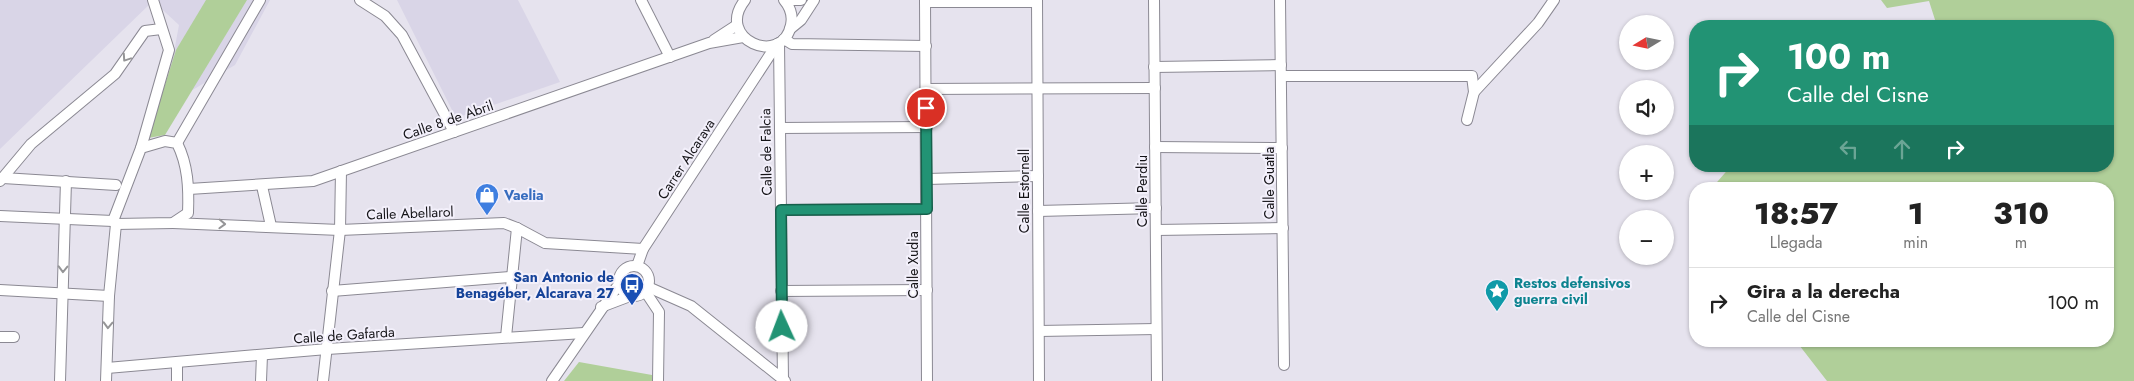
<!DOCTYPE html>
<html lang="es">
<head>
<meta charset="utf-8">
<style>
	:root { --surface:#fff; --page:#f6f6f6; --text:#222; --muted:#767676; --line:#e0e0e0 }
	body { margin:0; font-family:Jost,sans-serif; background:var(--page); color:var(--text); height:100vh; display:flex; flex-direction:column; font-size:19px; white-space:nowrap }
	* { box-sizing:border-box; margin:0 }
	p { font-size:16px; color:var(--muted) }
	.icon { flex:none; width:28px; height:28px; fill:none; stroke:currentColor; stroke-width:2; stroke-linecap:round; stroke-linejoin:round }
	.map { position:relative; flex:1; overflow:hidden }
	.details { position:absolute; left:1689px; top:182px; width:425px; height:165px; display:flex; flex-direction:column; background:var(--surface); border-radius:20px; box-shadow:0 1px 4px #0004 }
	.details>* { flex:none }
	.banner { position:absolute; left:1689px; top:20px; width:425px; height:152px; border-radius:20px; box-shadow:0 1px 4px #0004; background:#229374; color:#fff; overflow:hidden }
	.needle { width:32px; rotate:260deg }
	.buttons { position:absolute; left:1619px; top:15px; display:grid; gap:10px }
	.buttons a { display:grid; place-items:center; width:55px; height:55px; border-radius:50%; background:var(--surface); box-shadow:0 1px 4px #0004; font-size:25px }
	.pin { position:absolute; display:grid; place-items:center; width:42px; height:42px; color:#fff; margin:-21px; border:2px solid #fff; border-radius:50%; box-shadow:0 1px 5px #0007 }
	.me { position:absolute; width:55px; margin:-28px; rotate:358deg; stroke-linejoin:round; filter:drop-shadow(0 0 4px #0008) }
	.turn { display:flex; align-items:center; gap:18px; height:105px; padding:0 15px; font-size:22px }
	.turn .icon { width:65px; height:65px; stroke-width:2.5 }
	.turn b { display:block; font-size:35px; line-height:42px }
	.lanes { display:flex; align-items:center; height:48px; padding:0 15px; background:#0003; justify-content:center; gap:25px; direction:ltr }
	.lanes .off { opacity:.35 }
	.eta { display:flex; justify-content:space-evenly; align-items:center; height:85px; text-align:center }
	.eta b { font-size:30px; font-weight:800; line-height:35px }
	ul { padding:0; list-style:none }
	li { display:flex; align-items:center; gap:15px; height:70px; padding:0 15px; border-top:1px solid var(--line) }
	li div { flex:1 }
	li b { display:block; font-size:19px }
	li em { font-style:normal }
	.map>svg:first-child { display:block }
</style>
</head>
<body>
<div class="map">
<svg width="2134" height="381" viewBox="0 0 2134 381">
	<rect width="100%" height="100%" fill="#e6e3ee"/>
	<g fill="#d9d5e7">
		<path d="M0 0H270L235 65 184 95 167 90 179 25 153 1 0 149Z"/>
		<path d="M397 0H518L560 82 456 118Z"/>
	</g>
	<g fill="#b0cf99">
		<path d="M206 0H247L165 135 148 138 176 50Z"/>
		<path d="M1881 0H2134V381H1827L1796 341H2108V189H1711L1731 166H2108V26H1937L1929 1 1887 8Z"/>
		<path d="M579 362 652 375V381H564Z"/>
	</g>
	<g fill="none" stroke-linecap="round" stroke-linejoin="round">
		<g stroke="#8b8993" stroke-width="12">
			<g id="minor">
				<path d="M360 0 385 16 402 35 454 132"/>
				<path d="M641 0 670 57"/>
				<path d="M745 0C714 39 782 68 791 25 793 16 790 7 784 0"/>
				<path d="M788 0H801"/>
				<path d="M925 0 927 381"/>
				<path d="M1037 0 1039 381"/>
				<path d="M1154 0 1157 381"/>
				<path d="M1280 0 1284 365"/>
				<path d="M925 2H1037"/>
				<path d="M790 29 801 20 814 0"/>
				<path d="M784 39 792 44 926 46"/>
				<path d="M714 40 737 25"/>
				<path d="M779 43 783 381"/>
				<path d="M1154 67 1281 65"/>
				<path d="M1282 76H1472L1474 92 1467 120"/>
				<path d="M926 89 1155 88"/>
				<path d="M1474 92 1538 23 1554 0"/>
				<path d="M780 128 927 127"/>
				<path d="M165 141 177 143C188 165 189 188 188 213L173 223 116 224 113 221 141 148Z"/>
				<path d="M177 143 260 0"/>
				<path d="M1155 147 1282 148"/>
				<path d="M141 148 169 50 153 0"/>
				<path d="M3 178 116 185"/>
				<path d="M927 179 1038 176"/>
				<path d="M0 181 31 144 115 74 145 31 161 29"/>
				<path d="M262 186 271 226"/>
				<path d="M189 189 313 181 709 43 743 37"/>
				<path d="M781 210 927 209"/>
				<path d="M1038 211 1156 208"/>
				<path d="M0 216 113 221"/>
				<path d="M173 223 340 230 504 223 517 228 545 243 643 249"/>
				<path d="M1156 230 1283 228"/>
				<circle cx="634" cy="281" r="15"/>
				<path d="M637 266 643 249 777 44"/>
				<path d="M648 287 691 306 785 381"/>
				<path d="M0 290 109 296"/>
				<path d="M332 291 510 277"/>
				<path d="M645 291 659 312 658 381"/>
				<path d="M781 291 927 290"/>
				<path d="M601 307 630 296"/>
				<path d="M1039 331 1156 329"/>
				<path d="M0 337H14"/>
				<path d="M506 337 517 228"/>
				<path d="M107 368 327 349 584 333"/>
				<path d="M60 381 66 181"/>
				<path d="M106 381 109 296 116 224"/>
				<path d="M177 381V363"/>
				<path d="M261 381 262 355"/>
				<path d="M323 381 340 230 341 171"/>
				<path d="M552 381 619 284"/>
			</g>
		</g>
		<use href="#minor" stroke="#fff" stroke-width="10"/>
	</g>
	<defs><path id="oneway-chevron" d="M-2-3.5L2.5 0L-2 3.5" fill="none" stroke-width="1.6" stroke-linecap="round" stroke-linejoin="round" transform="scale(1.25)"/></defs>
	<g stroke="#959597">
		<use href="#oneway-chevron" transform="translate(126 58) rotate(124)"/>
		<use href="#oneway-chevron" transform="translate(222 224) rotate(2)"/>
		<use href="#oneway-chevron" transform="translate(63 269) rotate(91)"/>
		<use href="#oneway-chevron" transform="translate(108 325) rotate(92)"/>
	</g>
	<g fill="none" stroke-linecap="round" stroke-linejoin="round">
		<g stroke="#16604b" stroke-width="12">
			<path id="route" d="M782 327 781 210 927 209 926 108"/>
		</g>
		<use href="#route" stroke="#229374" stroke-width="9"/>
	</g>
	<defs>
		<g id="shop-pin" transform="scale(1.25)"><path d="M0 17L-7.5 6A9.5 9.5 0 1 1 7.5 6Z" fill="#3f7fe0" stroke="#f3f0fb"/><path d="M-5-2.5h2.3a2.7 3.5 0 0 1 5.4 0H5L5.5 6h-11ZM-1.5-2.5h3a1.5 2.3 0 0 0-3 0Z" fill="#fff"/></g>
		<g id="bus-pin" transform="scale(1.25)"><path d="M0 17L-7.5 6A9.5 9.5 0 1 1 7.5 6Z" fill="#1a4fb4" stroke="#f3f0fb"/><path d="M-5-6H5V4H4V6H2V4H-2V6H-4V4H-5ZM-3.5-4V0h7V-4ZM-3.5 1.2v1.5H-2V1.2ZM2 1.2v1.5H3.5V1.2Z" fill="#fff"/></g>
		<g id="sight-pin" transform="scale(1.25)"><path d="M0 17L-7.5 6A9.5 9.5 0 1 1 7.5 6Z" fill="#0f9aa8" stroke="#f3f0fb"/><path d="M0-6L1.8-2.2L6-1.7L2.9 1.2L3.7 5.4L0 3.3L-3.7 5.4L-2.9 1.2L-6-1.7L-1.8-2.2Z" fill="#fff"/></g>
	</defs>
	<g fill-rule="evenodd">
		<use href="#shop-pin" x="487" y="195"/>
		<use href="#bus-pin" x="632" y="285"/>
		<use href="#sight-pin" x="1497" y="291"/>
	</g>
	<g text-anchor="middle" stroke-width="4" stroke-linejoin="round" paint-order="stroke">
		<g font-size="14" fill="#141317" stroke="#f3f0fb">
			<text transform="translate(448 120) rotate(-19)" y="5">Calle 8 de Abril</text>
			<text transform="translate(766 152) rotate(-91)" y="5">Calle de Falcia</text>
			<text transform="translate(686 159) rotate(-57)" y="5">Carrer Alcarava</text>
			<text transform="translate(1269 183) rotate(-90)" y="5">Calle Guatla</text>
			<text transform="translate(1024 191) rotate(-90)" y="5">Calle Estornell</text>
			<text transform="translate(1142 191) rotate(-90)" y="5">Calle Perdiu</text>
			<text transform="translate(410 213) rotate(-2)" y="5">Calle Abellarol</text>
			<text transform="translate(913 265) rotate(-90)" y="5">Calle Xudia</text>
			<text transform="translate(344 335) rotate(-4)" y="5">Calle de Gafarda</text>
		</g>
		<g font-size="14" font-weight="bold" fill="#366cbe" stroke="#f3f0fb" text-anchor="start">
			<text x="504" y="200">Vaelia</text>
		</g>
		<g font-size="14" font-weight="bold" fill="#164399" stroke="#f3f0fb" text-anchor="end">
			<text x="614" y="282">San Antonio de<tspan x="614" dy="16">Benagéber, Alcarava 27</tspan></text>
		</g>
		<g font-size="14" font-weight="bold" fill="#0d838f" stroke="#f3f0fb" text-anchor="start">
			<text x="1514" y="288">Restos defensivos<tspan x="1514" dy="16">guerra civil</tspan></text>
		</g>
	</g>
</svg>
<div class="buttons">
<a><svg class="needle" viewBox="-14 -14 28 28"><path d="M0-13l5 13h-10z" fill="#e53935"/><path d="M0 13l5-13h-10z" fill="#767676"/></svg></a>
<a><svg class="icon" aria-label="sound" viewBox="0 0 24 24"><path d="M4 9h4l5-4v14l-5-4H4zM17 9q2 3 0 6"/></svg></a>
<a>+</a>
<a>−</a>
</div>
<div class="pin" style="left:926px;top:108px;background:#d93025"><svg class="icon" aria-label="arrive" viewBox="0 0 24 24"><path d="M6 21V4h12l-3 4 3 4H6"/></svg></div>
<svg class="me" style="left:782px;top:327px" viewBox="-20 -20 40 40"><circle r="19" fill="#fff"/><path d="M0-13L10 11 0 6-10 11z" fill="#229374"/></svg>
<div class="banner">
<div class="turn"><svg class="icon" aria-label="right" viewBox="0 0 24 24"><path d="M7 20v-9h11M14 6l5 5-5 5"/></svg><div><b>100 m</b>Calle del Cisne</div></div>
<div class="lanes"><svg class="icon off" aria-label="left" viewBox="0 0 24 24"><path d="M17 20v-9H6M10 6l-5 5 5 5"/></svg><svg class="icon off" aria-label="ahead" viewBox="0 0 24 24"><path d="M12 20V5M6 11l6-6 6 6"/></svg><svg class="icon" aria-label="right" viewBox="0 0 24 24"><path d="M7 20v-9h11M14 6l5 5-5 5"/></svg></div>
</div>
<section class="details">
<div class="eta">
<div><b>18:57</b><p>Llegada</p></div>
<div><b>1</b><p>min</p></div>
<div><b>310</b><p>m</p></div>
</div>
<ul>
<li><svg class="icon" aria-label="right" viewBox="0 0 24 24"><path d="M7 20v-9h11M14 6l5 5-5 5"/></svg><div><b>Gira a la derecha</b><p>Calle del Cisne</p></div><em>100 m</em></li>
</ul>
</section>
</div>
</body>
</html>
